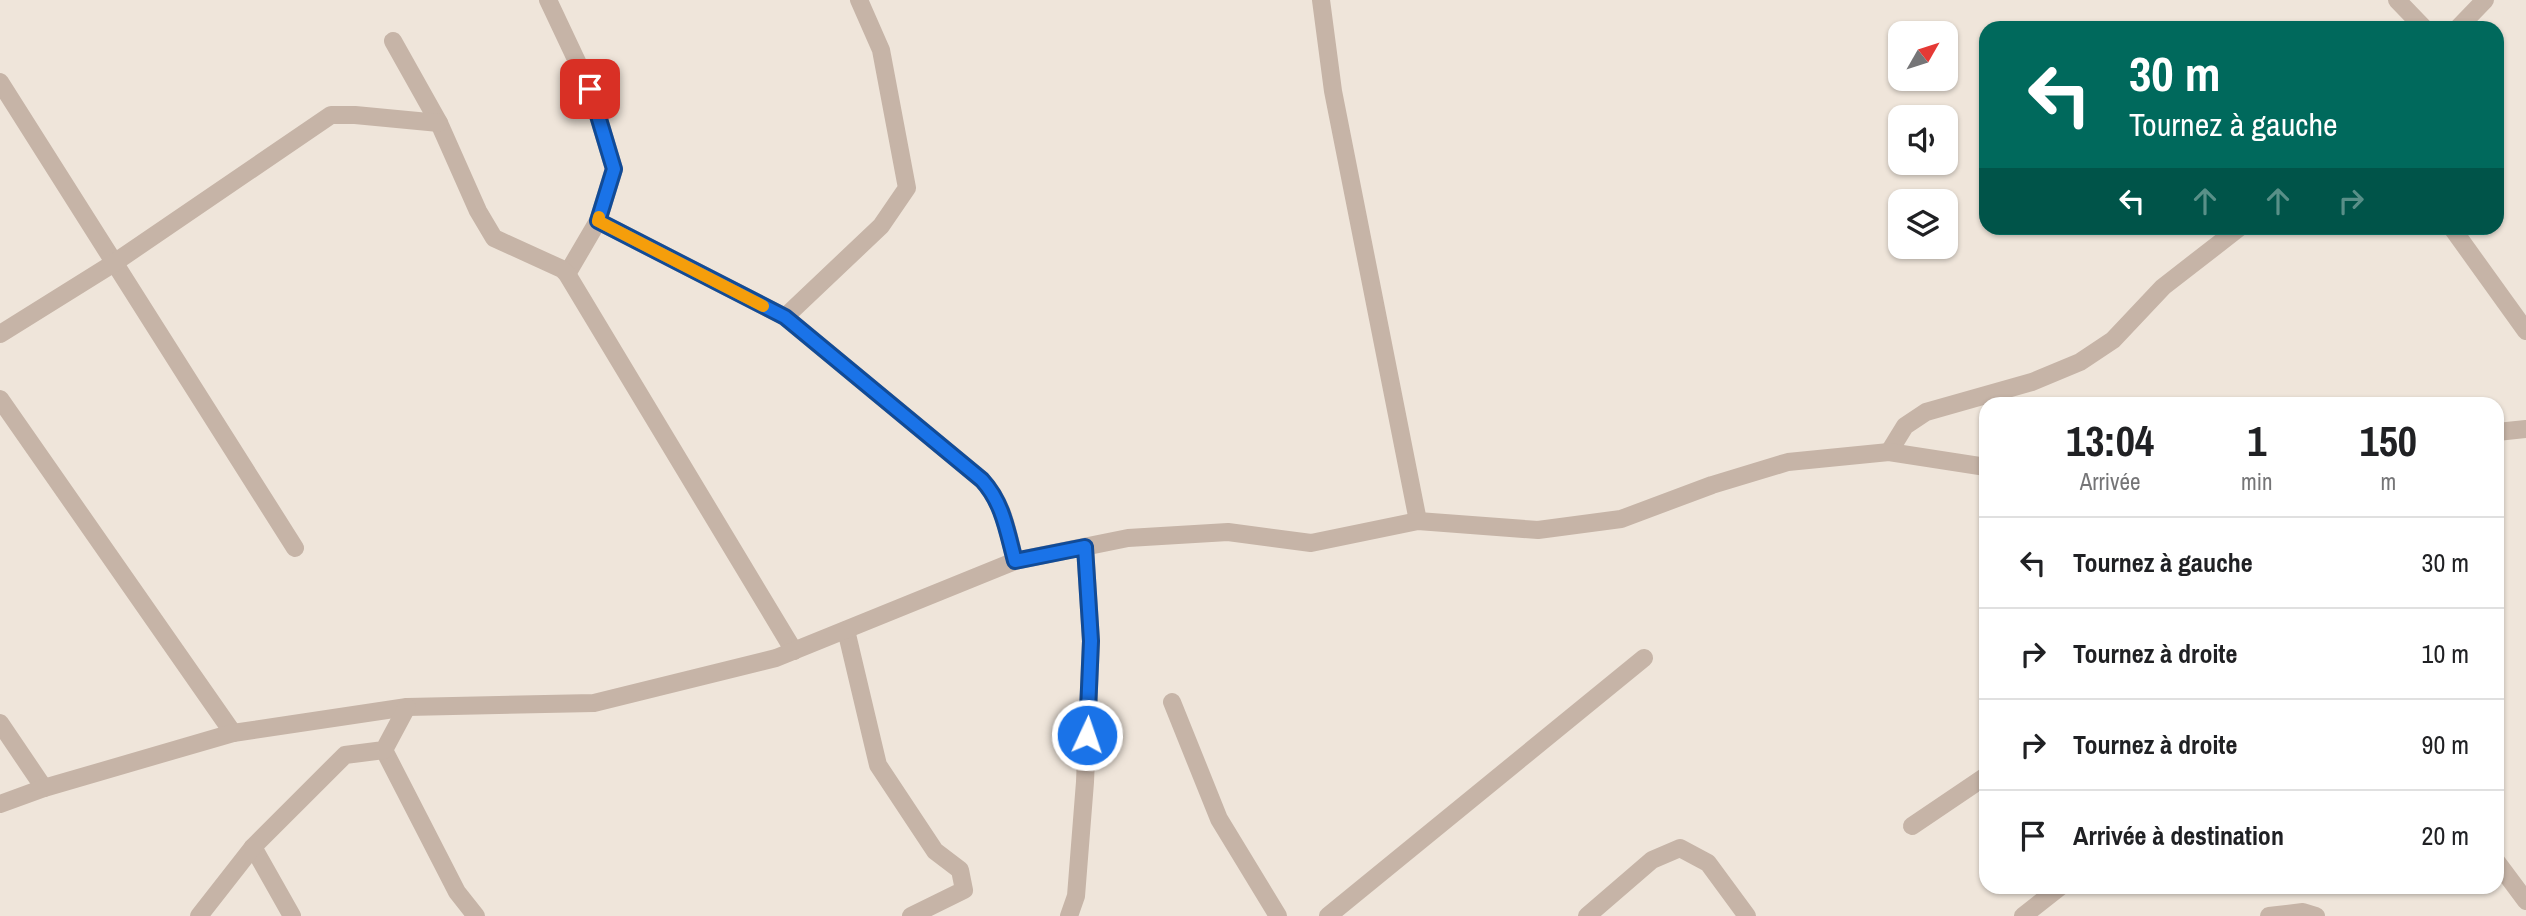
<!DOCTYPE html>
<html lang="fr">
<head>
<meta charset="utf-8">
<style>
	:root { --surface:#fff; --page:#f6f6f6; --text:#202124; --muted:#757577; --line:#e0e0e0 }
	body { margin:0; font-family:"Archivo Narrow",sans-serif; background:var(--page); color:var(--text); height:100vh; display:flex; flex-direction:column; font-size:26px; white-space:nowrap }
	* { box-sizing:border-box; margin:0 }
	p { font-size:23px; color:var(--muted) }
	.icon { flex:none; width:38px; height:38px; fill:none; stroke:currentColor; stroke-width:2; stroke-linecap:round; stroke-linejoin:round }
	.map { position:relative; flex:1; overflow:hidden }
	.details { position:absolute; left:1979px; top:397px; width:525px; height:497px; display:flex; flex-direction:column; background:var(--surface); border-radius:21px; box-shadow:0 2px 5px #0004 }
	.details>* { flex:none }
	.guide { position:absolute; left:1979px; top:21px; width:525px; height:214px; border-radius:21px; box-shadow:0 2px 5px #0004; background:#00695c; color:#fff; overflow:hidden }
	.needle { width:46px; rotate:51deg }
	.tools { position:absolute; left:1888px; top:21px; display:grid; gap:14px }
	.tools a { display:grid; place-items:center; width:70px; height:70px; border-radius:14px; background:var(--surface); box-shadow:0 2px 5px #0004; font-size:35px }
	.pin { position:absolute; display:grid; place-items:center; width:60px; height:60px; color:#fff; margin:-30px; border-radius:14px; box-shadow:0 4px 10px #0006 }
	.me { position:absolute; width:77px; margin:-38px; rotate:3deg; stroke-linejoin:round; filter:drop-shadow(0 0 5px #0008) }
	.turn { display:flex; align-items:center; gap:24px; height:147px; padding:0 35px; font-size:32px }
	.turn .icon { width:91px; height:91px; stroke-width:2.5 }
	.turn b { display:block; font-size:49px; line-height:60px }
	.lanes { display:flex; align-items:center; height:66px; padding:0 35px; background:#0003; justify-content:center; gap:35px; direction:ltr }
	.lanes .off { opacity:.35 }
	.eta { display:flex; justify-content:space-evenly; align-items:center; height:119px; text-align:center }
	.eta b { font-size:42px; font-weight:700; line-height:49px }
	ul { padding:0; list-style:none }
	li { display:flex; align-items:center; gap:21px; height:91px; padding:0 35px; border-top:2px solid var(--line) }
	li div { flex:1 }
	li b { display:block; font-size:26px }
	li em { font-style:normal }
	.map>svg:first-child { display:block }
</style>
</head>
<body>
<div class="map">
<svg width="2526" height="916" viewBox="0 0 2526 916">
	<rect width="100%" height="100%" fill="#efe5da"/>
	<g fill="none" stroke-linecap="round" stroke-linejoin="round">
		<g stroke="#c6b4a7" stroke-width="18">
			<path d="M548 0 590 89 614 169 598 221 567 274"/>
			<path d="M1321 0 1333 91 1418 521"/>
			<path d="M2397 0 2424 28"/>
			<path d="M2458 28 2485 0"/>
			<path d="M393 41 439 123 478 211 494 238 562 269 567 274 794 651"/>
			<path d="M0 82 295 548"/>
			<path d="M598 221 785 317 982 480C1004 504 1007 530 1015 561"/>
			<path d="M2452 228 2526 331"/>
			<path d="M785 317 881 226 907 188 881 50 859 0"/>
			<path d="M0 334 114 263 331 115H355L439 123"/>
			<path d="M0 399 233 733"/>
			<path d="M2497 432 2526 429"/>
			<path d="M1889 452 1905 426 1926 412 2032 382 2080 362 2113 340 2163 287 2239 228"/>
			<path d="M846 630 878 765 935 851 960 870 964 890 911 916"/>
			<path d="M1172 702 1219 819 1278 916"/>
			<path d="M0 723 44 788"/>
			<path d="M384 750 457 892 476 916"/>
			<path d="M0 804 44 788 233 733 407 707 594 703 776 658 1015 561 1128 538 1228 532 1311 543 1418 521 1538 530 1621 519 1712 485 1788 462 1889 452 1986 467"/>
			<path d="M1912 826 1986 776"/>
			<path d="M253 847 292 916"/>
			<path d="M2497 862 2526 901"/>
			<path d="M199 916 253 847 345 755 384 750 407 707"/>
			<path d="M1069 916 1076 896 1085 782 1091 641 1085 547"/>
			<path d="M1328 916 1644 658"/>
			<path d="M1587 916 1652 860 1680 848 1708 863 1747 916"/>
			<path d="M2023 916 2060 887"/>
			<path d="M2269 916 2303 912 2316 916"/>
		</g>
	</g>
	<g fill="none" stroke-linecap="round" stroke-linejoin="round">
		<g stroke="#114b97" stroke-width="18">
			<path id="route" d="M590 89 614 169 598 221 785 317 982 480C1003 503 1007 531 1015 561L1085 547 1091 641 1087 735"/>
		</g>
		<use href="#route" stroke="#1a73e8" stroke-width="12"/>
		<path stroke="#f59e0b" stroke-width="12" d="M599 217 598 221 763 306"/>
	</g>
</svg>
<div class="tools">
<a><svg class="needle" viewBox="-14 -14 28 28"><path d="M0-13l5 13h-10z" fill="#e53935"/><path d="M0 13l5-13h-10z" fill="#757577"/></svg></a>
<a><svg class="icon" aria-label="sound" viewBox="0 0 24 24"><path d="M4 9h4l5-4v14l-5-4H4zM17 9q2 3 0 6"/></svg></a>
<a><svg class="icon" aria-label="layers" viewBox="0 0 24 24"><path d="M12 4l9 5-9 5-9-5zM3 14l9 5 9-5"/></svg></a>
</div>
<div class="pin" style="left:590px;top:89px;background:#d93025"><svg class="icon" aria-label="arrive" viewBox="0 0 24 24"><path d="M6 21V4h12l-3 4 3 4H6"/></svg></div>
<svg class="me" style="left:1087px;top:735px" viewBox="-20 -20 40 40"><circle r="17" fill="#1a73e8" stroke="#fff" stroke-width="3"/><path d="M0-11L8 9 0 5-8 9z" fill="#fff"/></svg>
<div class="guide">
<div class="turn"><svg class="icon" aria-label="left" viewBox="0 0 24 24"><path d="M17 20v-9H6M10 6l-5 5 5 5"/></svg><div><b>30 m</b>Tournez à gauche</div></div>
<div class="lanes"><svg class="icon" aria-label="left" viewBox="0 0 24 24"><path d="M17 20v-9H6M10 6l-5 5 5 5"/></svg><svg class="icon off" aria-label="ahead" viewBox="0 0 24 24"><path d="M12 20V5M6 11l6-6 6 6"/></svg><svg class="icon off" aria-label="ahead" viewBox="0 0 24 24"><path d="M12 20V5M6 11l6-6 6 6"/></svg><svg class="icon off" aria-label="right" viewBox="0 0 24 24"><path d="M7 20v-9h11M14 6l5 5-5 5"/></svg></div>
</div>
<section class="details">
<div class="eta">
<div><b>13:04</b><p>Arrivée</p></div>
<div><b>1</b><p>min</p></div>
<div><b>150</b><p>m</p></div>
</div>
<ul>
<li><svg class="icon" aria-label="left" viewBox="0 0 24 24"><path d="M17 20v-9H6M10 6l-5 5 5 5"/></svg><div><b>Tournez à gauche</b></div><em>30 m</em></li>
<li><svg class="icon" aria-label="right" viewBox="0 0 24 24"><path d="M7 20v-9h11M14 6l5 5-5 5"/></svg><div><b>Tournez à droite</b></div><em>10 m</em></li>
<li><svg class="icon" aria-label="right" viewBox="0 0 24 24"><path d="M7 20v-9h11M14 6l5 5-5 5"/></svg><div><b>Tournez à droite</b></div><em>90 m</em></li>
<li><svg class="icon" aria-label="arrive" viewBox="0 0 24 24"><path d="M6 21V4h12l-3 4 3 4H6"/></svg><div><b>Arrivée à destination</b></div><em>20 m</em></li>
</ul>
</section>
</div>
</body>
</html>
